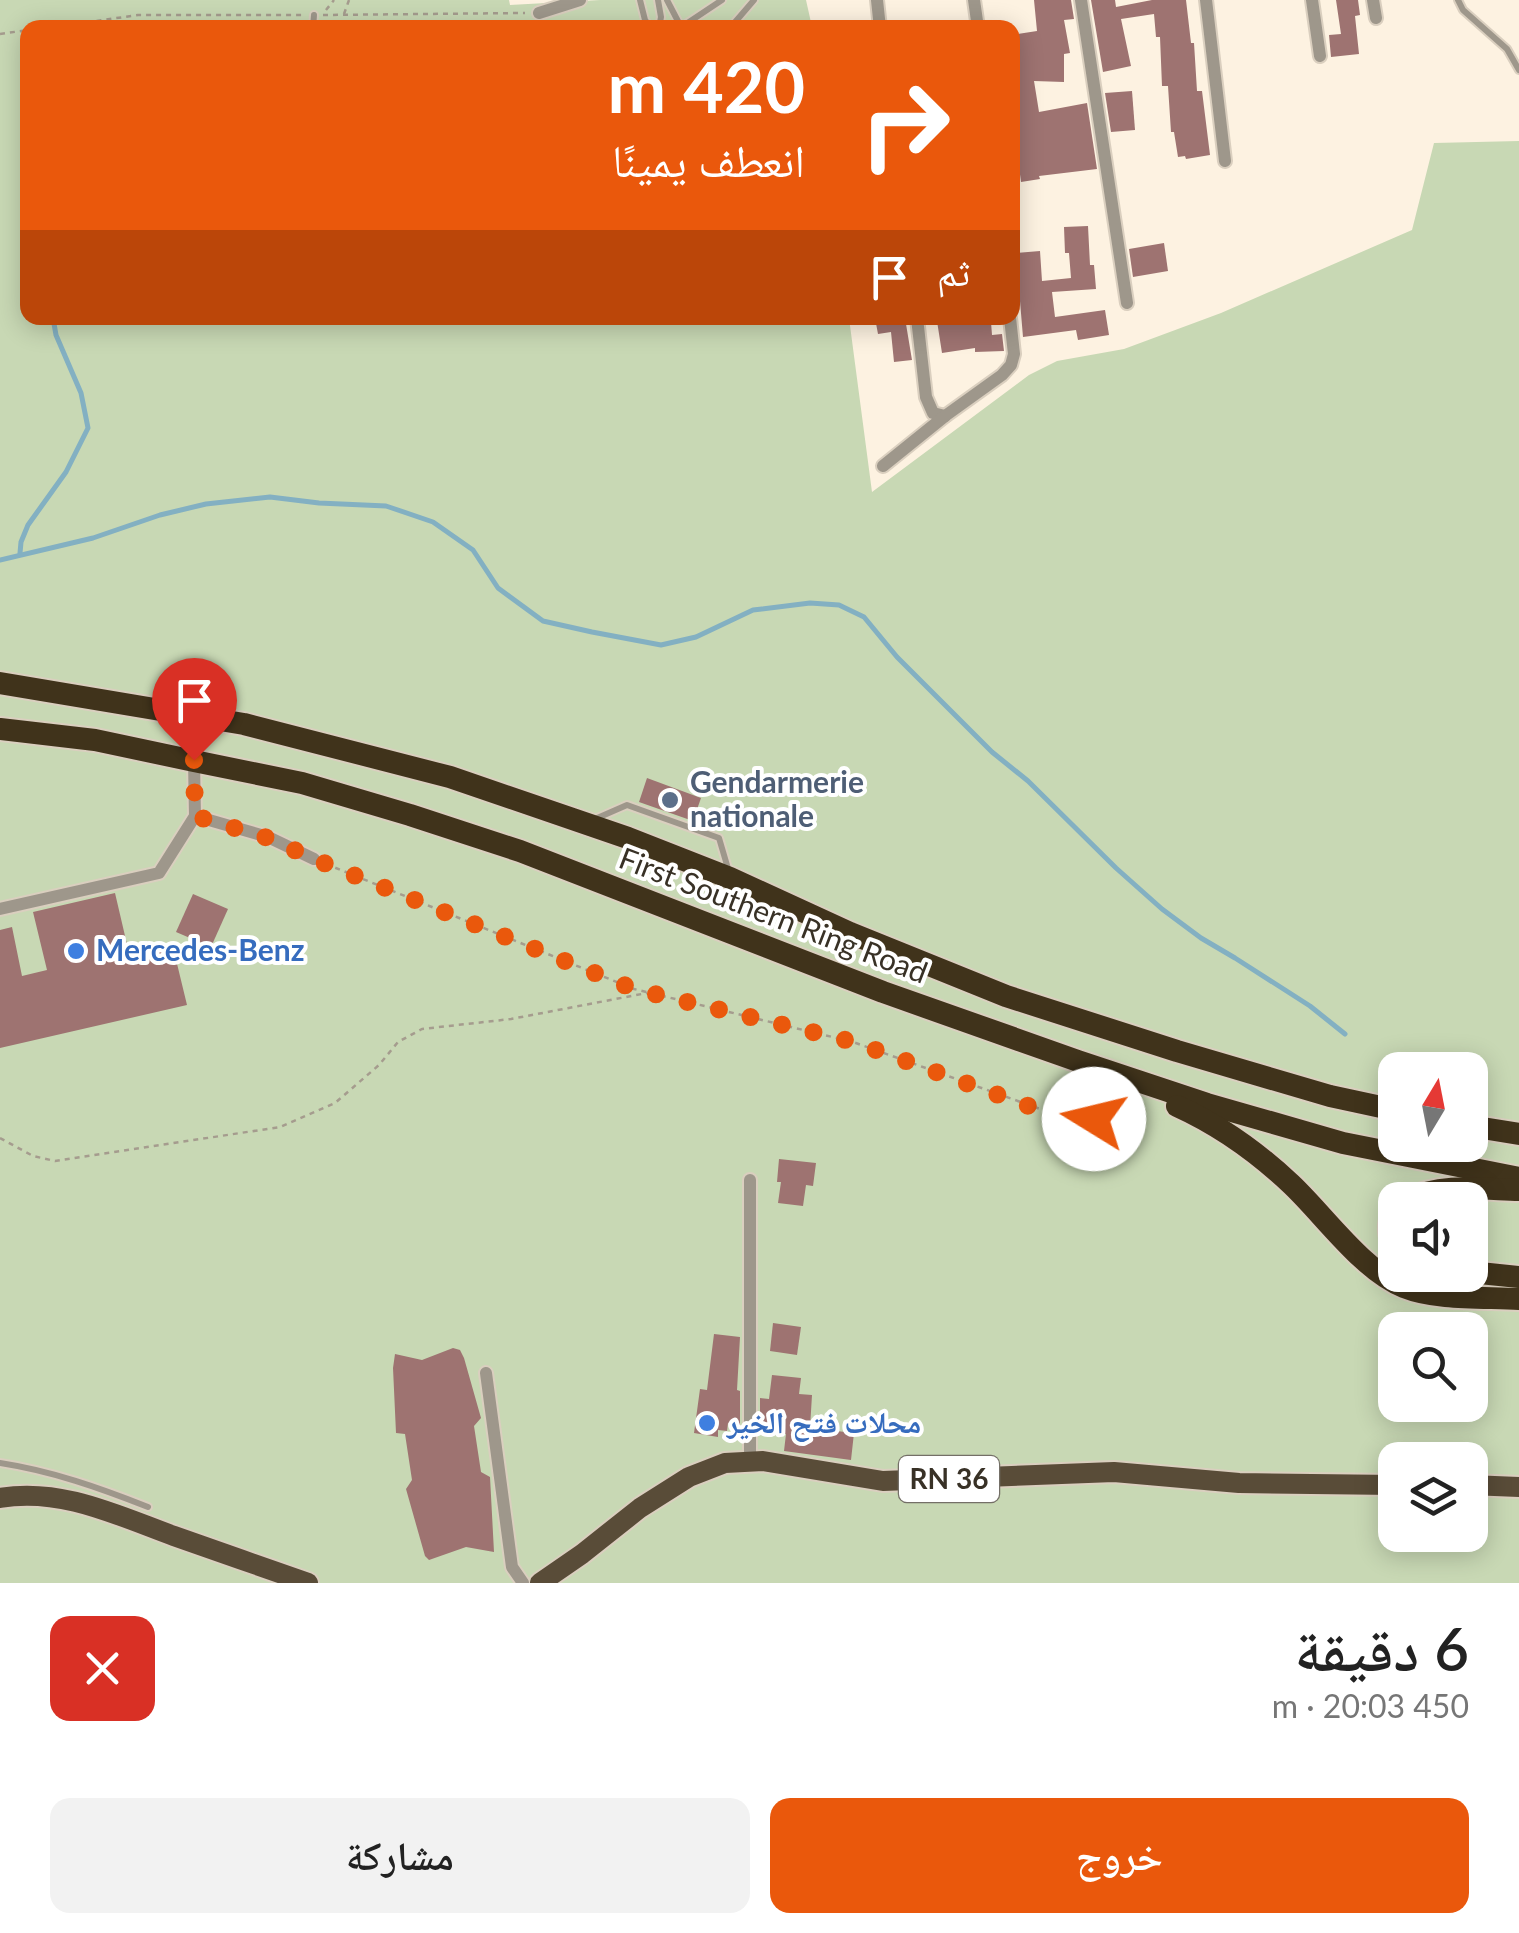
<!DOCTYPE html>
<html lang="ar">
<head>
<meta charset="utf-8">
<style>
	:root { --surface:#fff; --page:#f2f2f2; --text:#222; --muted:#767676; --accent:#ea580c }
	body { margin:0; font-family:Lato,"Noto Naskh Arabic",sans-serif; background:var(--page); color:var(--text); direction:rtl; height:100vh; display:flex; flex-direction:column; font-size:38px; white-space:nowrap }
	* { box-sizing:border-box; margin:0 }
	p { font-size:32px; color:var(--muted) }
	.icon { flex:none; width:55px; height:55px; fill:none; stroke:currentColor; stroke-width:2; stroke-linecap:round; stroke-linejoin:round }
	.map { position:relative; height:1583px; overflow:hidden; direction:ltr }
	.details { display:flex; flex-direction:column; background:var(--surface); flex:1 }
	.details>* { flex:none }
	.banner { position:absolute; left:20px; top:20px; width:1000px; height:305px; border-radius:20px; box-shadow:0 5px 25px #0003; direction:rtl; background:#ea580c; color:#fff; overflow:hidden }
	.needle { width:65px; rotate:10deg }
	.controls { position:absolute; left:1378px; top:1052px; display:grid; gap:20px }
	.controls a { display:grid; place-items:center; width:110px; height:110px; border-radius:20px; background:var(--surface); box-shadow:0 5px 25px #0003; font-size:50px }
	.pin { position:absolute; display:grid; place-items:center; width:85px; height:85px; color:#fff; margin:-102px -42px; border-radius:50% 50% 50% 0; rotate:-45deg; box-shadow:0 0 10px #0007 }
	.pin .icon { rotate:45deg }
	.me { position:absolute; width:110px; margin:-55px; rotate:279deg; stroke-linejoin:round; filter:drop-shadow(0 0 8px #0008) }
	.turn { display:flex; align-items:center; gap:35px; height:210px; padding:0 50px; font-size:45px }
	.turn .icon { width:130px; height:130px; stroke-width:2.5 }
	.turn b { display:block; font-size:70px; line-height:85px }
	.then { display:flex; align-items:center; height:95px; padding:0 50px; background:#0003; gap:20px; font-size:38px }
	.round { display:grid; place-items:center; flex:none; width:105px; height:105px; border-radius:20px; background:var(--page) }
	.overview { display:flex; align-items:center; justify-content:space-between; height:170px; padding:0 50px }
	h1 { font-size:60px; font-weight:600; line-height:75px }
	.cta { display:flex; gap:20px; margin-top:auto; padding:20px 50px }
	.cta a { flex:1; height:115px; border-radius:20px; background:var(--accent); color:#fff; font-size:40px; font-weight:600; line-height:115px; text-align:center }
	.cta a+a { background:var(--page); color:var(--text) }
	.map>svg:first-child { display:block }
</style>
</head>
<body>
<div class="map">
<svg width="1519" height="1583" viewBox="0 0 1519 1583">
	<rect width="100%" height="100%" fill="#fdf2e1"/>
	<path fill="#c8d8b4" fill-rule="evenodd" d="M0 0H509L510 5 600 0H806L812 27 28 28V318H849L872 492 1029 375 1057 361 1124 349 1221 313 1412 230 1434 143 1519 141V1583H0ZM1395 1070H1470V1145H1395ZM1395 1200H1470V1275H1395ZM1395 1330H1470V1405H1395ZM1395 1460H1470V1535H1395Z"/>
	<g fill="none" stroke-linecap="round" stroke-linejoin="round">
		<g stroke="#83b0c2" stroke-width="5">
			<path d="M20 553 21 542 28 525 66 472 88 428 81 393 56 335 53 318"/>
			<path d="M0 560 93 538 160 515 206 504 270 497 319 503 386 506 433 522 473 550 498 588 543 621 592 632 661 645 696 637 753 610 810 603 839 605 864 617 897 657 992 752 1028 781 1116 868 1162 909 1201 938 1235 958 1310 1006 1345 1034"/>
		</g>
	</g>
	<g fill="#9e7371">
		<path d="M1034 0H1071L1074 19 1064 20 1070 53 1064 54V82L1034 81 1039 112 1087 103 1097 169 1039 176 1040 179 1021 182 1018 159H1012V35L1037 31Z"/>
		<path d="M1091 0H1115L1116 7 1152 0H1186L1191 43H1194L1197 91H1202L1210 155 1186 159 1185 156 1178 157 1174 132H1171L1168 86H1162L1160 37H1156L1154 14 1121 19 1131 66 1103 72Z"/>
		<path d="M1336 0H1358L1360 15 1355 16 1359 54 1331 57 1329 35 1341 34Z"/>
		<path d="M1132 91 1135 130 1111 132 1105 93Z"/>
		<path d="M1088 226 1090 265H1094L1096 289 1052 292 1055 317 1105 310 1109 335 1078 340 1076 330 1023 337 1016 253 1040 251 1042 281 1071 278 1069 253H1065L1064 227Z"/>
		<path d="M1164 243 1168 271 1133 277 1129 249Z"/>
		<path d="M875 318H905L912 360 894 362 891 332 878 334Z"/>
		<path d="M962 318 963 324 991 322 992 335 1002 334 1004 351 975 352V348L942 353 937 321Z"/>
		<path d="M647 778 701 798 693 821 639 802Z"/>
		<path d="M115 893 129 953 172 943 187 1005 0 1048V930L12 927 22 976 47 970 33 912Z"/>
		<path d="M193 894 228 909 211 947 176 932Z"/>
		<path d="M779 1159 816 1163 813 1186 806 1185 803 1206 778 1203 781 1182H777Z"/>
		<path d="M773 1323 801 1327 797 1355 770 1351Z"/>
		<path d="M714 1334 740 1337 737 1390 740 1391V1425L728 1423 727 1431 718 1430V1437L694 1433 700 1389 707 1390Z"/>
		<path d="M453 1348 460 1350 464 1358 481 1418 474 1426 481 1472 490 1477 494 1552 466 1547 429 1560 425 1556 406 1489 412 1480 405 1434 396 1433 393 1368 395 1354 422 1360Z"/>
		<path d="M772 1375 801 1378 799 1394 812 1395 810 1428 854 1433 851 1460 784 1451 786 1434 779 1433 780 1430 760 1428V1398L769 1399Z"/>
	</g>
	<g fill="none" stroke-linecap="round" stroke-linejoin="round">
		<g stroke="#dacfbf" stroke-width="10">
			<g id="service">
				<path d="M640 0 645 20 651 28"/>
				<path d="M658 0 661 17 659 28"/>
				<path d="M667 0 681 27"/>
				<path d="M1458 0 1463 10 1507 49 1519 70"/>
				<path d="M313 28 314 15"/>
				<path d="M622 28 629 26"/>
				<path d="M680 28 722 0"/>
				<path d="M730 28 754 0"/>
				<path d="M595 819 627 805 719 838 729 872"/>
				<path d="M0 1463C52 1471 100 1488 148 1507"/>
			</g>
		</g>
		<g stroke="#dacfbf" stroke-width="16">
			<g id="minor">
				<path d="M877 0 880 28"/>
				<path d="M974 0 978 28"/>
				<path d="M1081 0 1127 303"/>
				<path d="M1206 0 1225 161"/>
				<path d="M1312 0 1320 56"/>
				<path d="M1373 0 1376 18"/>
				<path d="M539 13 580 0"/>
				<path d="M917 318 926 397 933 413 945 416"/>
				<path d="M883 466 945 416 1002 375 1011 365 1014 354 1010 318"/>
				<path d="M195 816 268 837 314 859"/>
				<path d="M0 909 159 873 195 816 194 761"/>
				<path d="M750 1180V1462"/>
				<path d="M486 1373 512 1567 523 1583"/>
			</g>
		</g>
		<g stroke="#dacfbf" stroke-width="24">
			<g id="primary">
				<path d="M1470 1485 1519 1487"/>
				<path d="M0 1498C60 1487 119 1516 174 1536 219 1552 263 1567 308 1583"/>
				<path d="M540 1583 582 1554 640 1508 689 1477 725 1463 763 1461 883 1481 1114 1472 1239 1483 1395 1485"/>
			</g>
		</g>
		<g stroke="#dacfbf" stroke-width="26">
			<g id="motorway">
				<path d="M0 683 244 724 450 777 628 838 730 878 850 933 1006 996 1177 1051 1330 1096 1395 1110"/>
				<path d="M0 729 95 740 194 761 302 783 410 815 520 851 883 992 1078 1061 1207 1104 1343 1143 1519 1178"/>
				<path d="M1177 1106C1219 1125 1257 1152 1291 1184 1324 1215 1362 1270 1404 1287 1436 1300 1484 1297 1519 1299"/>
				<path d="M1470 1126 1519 1134"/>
				<path d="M1407 1200C1442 1183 1481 1189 1519 1190"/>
				<path d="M1395 1213C1387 1223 1389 1236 1395 1246"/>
				<path d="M1470 1272 1519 1277"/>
			</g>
		</g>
		<g stroke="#a59c8e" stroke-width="2.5" stroke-dasharray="5 5" stroke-linecap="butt">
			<path d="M326 10 334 0"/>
			<path d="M344 14 349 0"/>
			<path d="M323 15 525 13"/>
			<path d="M47 28 138 15H305"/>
			<path d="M0 34 28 30"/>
			<path d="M326 864 634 989 853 1042 1057 1115 1130 1122"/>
			<path d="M0 1138 33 1156 55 1161 280 1127 335 1103 379 1065 398 1042 422 1029 511 1019 647 993"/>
		</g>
		<use href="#service" stroke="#9e978b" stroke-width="6"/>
		<use href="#minor" stroke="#9e978b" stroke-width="12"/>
		<use href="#primary" stroke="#594c38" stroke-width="20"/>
		<use href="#motorway" stroke="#40331b" stroke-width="22"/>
	</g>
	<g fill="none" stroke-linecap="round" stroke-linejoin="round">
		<path stroke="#ea580c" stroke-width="18" stroke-dasharray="0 32.4" d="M194 760 195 816 268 838 314 859 634 989 854 1042 1056 1116 1094 1119"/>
	</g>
	<circle fill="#5c6f8a" stroke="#fff" stroke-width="4" cx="670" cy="800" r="10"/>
	<g fill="#3f7fe0" stroke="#fff" stroke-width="4">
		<circle cx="76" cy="951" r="10"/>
		<circle cx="707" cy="1423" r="10"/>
	</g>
	<g text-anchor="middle" stroke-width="8" stroke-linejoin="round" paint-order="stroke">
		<rect fill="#fff" stroke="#746f67" stroke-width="2.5" x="899" y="1456" width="100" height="46" rx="8"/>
		<g font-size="28" font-weight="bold" fill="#383126">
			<text x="949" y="1489">RN 36</text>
		</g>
		<g font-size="30" font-weight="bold" fill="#4e5e75" stroke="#fff" text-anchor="start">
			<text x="690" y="793">Gendarmerie<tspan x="690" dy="34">nationale</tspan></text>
		</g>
		<g font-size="30" fill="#383126" stroke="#fff">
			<text transform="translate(773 916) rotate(21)" y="10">First Southern Ring Road</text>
		</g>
		<g font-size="30" font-weight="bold" fill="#366cbe" stroke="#fff" text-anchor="start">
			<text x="96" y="961">Mercedes-Benz</text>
			<text x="727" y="1433">محلات فتح الخير</text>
		</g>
	</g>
</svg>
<div class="controls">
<a><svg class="needle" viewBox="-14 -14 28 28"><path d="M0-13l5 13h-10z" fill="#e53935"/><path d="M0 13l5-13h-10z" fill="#767676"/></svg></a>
<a><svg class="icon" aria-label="sound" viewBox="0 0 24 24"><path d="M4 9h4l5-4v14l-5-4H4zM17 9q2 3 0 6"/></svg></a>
<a><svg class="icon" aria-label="search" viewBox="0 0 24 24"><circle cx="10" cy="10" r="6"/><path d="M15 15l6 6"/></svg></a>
<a><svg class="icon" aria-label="layers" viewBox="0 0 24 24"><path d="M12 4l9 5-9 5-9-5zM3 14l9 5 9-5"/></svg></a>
</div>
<div class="pin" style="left:194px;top:760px;background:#d93025"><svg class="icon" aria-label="arrive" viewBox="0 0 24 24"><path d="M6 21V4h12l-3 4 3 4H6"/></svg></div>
<svg class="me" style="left:1094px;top:1119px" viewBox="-20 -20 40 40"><circle r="19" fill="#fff"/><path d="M0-13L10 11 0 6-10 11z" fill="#ea580c"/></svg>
<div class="banner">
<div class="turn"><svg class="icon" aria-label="right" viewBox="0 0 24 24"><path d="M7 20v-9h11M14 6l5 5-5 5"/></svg><div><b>420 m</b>انعطف يمينًا</div></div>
<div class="then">ثم<svg class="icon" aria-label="arrive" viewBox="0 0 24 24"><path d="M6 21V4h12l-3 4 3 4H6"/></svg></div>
</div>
</div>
<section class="details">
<div class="overview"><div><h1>6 دقيقة</h1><p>450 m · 20:03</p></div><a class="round" style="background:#d93025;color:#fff"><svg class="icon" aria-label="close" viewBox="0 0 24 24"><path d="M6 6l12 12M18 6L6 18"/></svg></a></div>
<div class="cta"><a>خروج</a><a>مشاركة</a></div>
</section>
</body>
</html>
